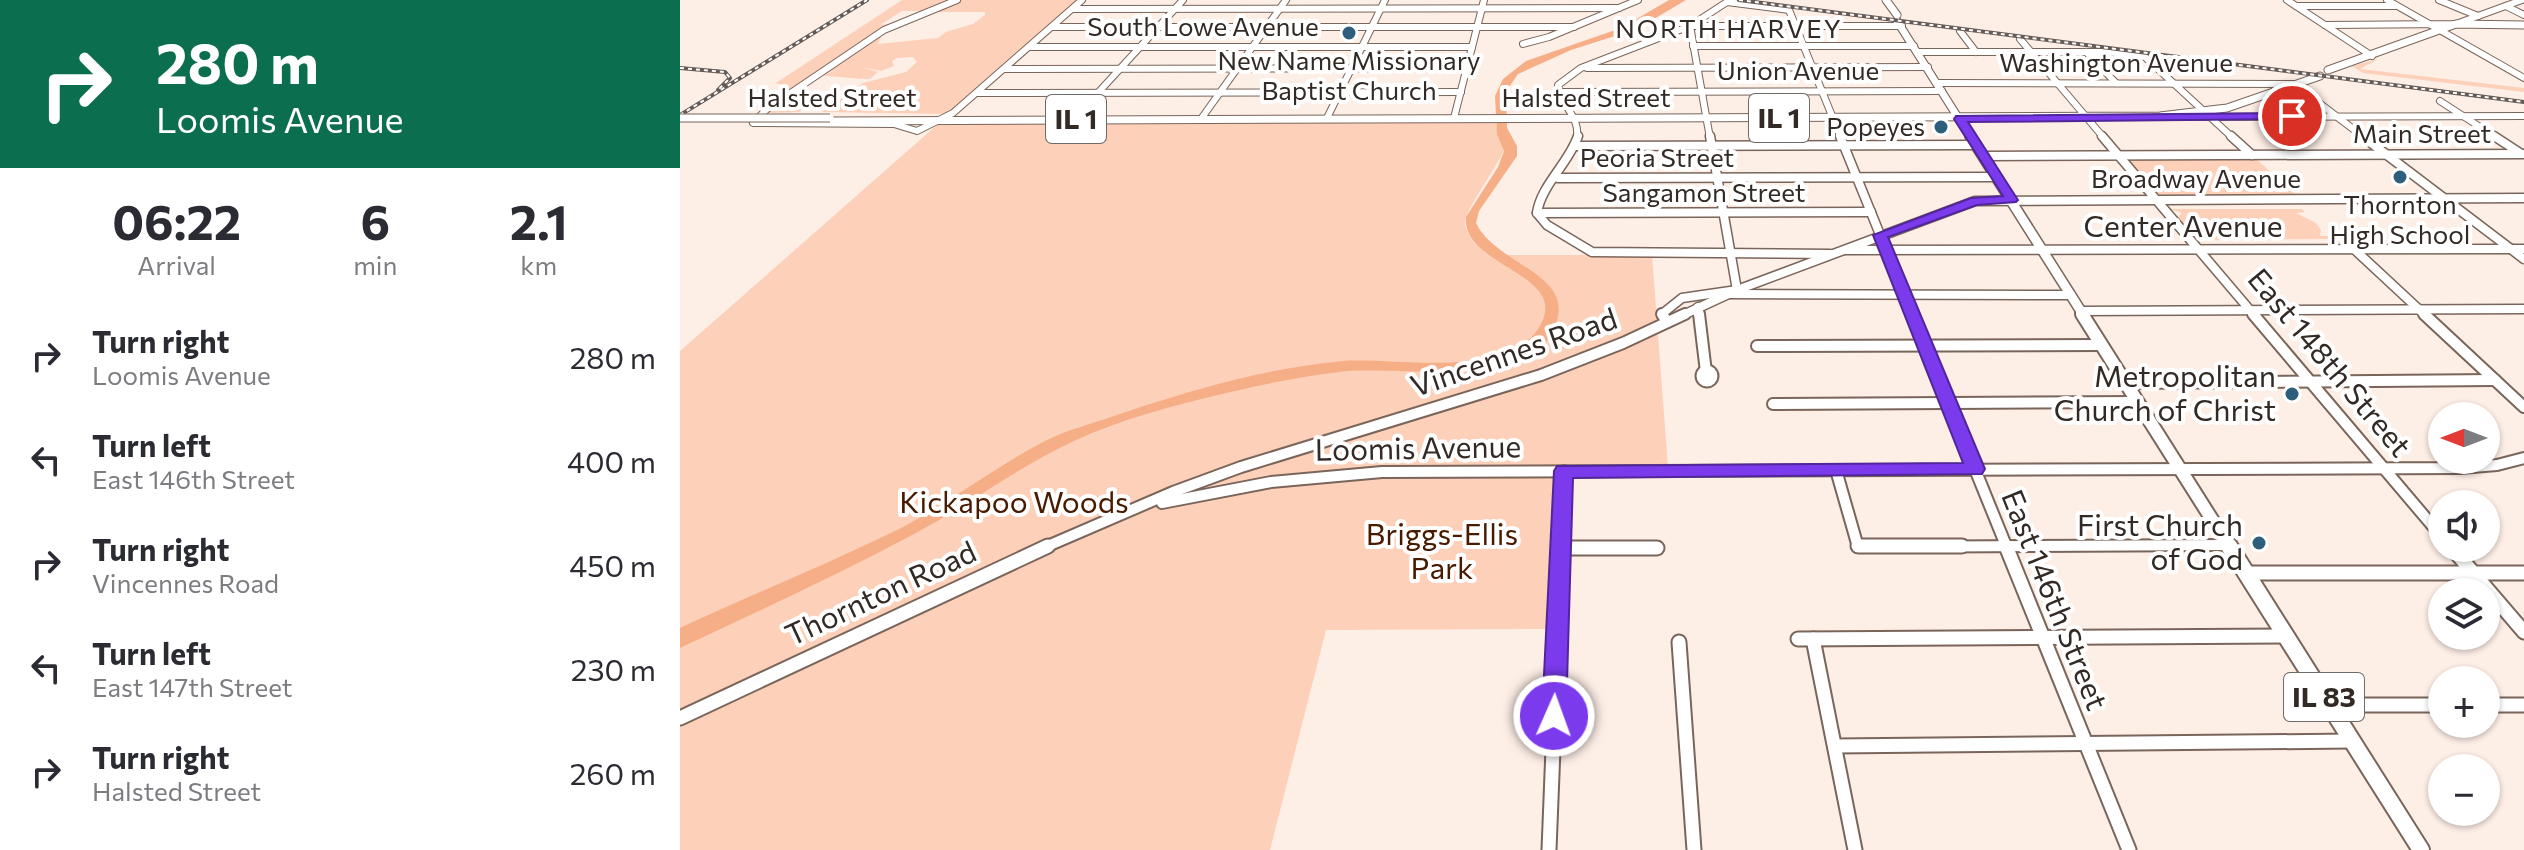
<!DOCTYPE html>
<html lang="en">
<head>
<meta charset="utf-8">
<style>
	:root { --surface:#fff; --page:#f2f2f3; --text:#2b2b33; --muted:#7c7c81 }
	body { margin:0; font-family:Commissioner,sans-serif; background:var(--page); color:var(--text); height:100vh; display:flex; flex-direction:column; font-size:30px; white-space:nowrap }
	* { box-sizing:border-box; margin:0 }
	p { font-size:26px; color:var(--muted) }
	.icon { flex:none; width:44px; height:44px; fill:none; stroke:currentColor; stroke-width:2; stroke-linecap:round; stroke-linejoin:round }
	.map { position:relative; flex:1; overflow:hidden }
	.panel { display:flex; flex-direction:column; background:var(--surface); width:680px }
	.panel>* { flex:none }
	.top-card { background:#0b6e4f; color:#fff; overflow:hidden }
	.needle { width:52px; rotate:270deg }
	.fabs { position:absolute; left:1748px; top:402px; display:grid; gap:16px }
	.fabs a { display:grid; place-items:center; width:72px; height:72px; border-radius:50%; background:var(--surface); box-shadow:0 2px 6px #0004; font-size:40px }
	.pin { position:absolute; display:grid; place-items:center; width:68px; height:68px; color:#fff; margin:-34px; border:4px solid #fff; border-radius:50%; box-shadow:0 2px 8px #0007 }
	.me { position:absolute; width:88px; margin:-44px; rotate:2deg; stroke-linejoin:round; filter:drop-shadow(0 0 6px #0008) }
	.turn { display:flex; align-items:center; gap:28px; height:168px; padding:0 24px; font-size:36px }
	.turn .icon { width:104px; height:104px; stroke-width:2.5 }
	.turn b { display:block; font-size:56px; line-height:68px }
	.eta { display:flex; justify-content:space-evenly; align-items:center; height:136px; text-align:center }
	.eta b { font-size:48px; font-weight:700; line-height:56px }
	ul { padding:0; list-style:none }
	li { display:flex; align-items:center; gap:24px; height:104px; padding:0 24px }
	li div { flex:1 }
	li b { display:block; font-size:30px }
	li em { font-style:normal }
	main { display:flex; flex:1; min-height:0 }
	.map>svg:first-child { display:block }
</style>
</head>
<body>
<main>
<section class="panel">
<div class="top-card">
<div class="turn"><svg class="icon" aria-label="right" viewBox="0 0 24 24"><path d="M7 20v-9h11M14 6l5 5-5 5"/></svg><div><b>280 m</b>Loomis Avenue</div></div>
</div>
<div class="eta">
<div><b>06:22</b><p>Arrival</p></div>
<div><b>6</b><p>min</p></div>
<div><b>2.1</b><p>km</p></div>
</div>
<ul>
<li><svg class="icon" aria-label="right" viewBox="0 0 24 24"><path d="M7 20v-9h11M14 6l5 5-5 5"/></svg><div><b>Turn right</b><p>Loomis Avenue</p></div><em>280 m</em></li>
<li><svg class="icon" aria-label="left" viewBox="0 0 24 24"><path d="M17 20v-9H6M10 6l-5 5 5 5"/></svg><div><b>Turn left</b><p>East 146th Street</p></div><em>400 m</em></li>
<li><svg class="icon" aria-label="right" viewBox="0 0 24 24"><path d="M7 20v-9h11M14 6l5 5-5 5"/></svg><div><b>Turn right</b><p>Vincennes Road</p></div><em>450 m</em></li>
<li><svg class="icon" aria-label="left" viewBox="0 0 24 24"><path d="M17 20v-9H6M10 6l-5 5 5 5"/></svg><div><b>Turn left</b><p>East 147th Street</p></div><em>230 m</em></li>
<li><svg class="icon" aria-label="right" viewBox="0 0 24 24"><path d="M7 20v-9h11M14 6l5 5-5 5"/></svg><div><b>Turn right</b><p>Halsted Street</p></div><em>260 m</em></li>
</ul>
</section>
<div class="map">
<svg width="1844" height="850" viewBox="0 0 1844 850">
	<rect width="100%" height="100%" fill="#fdeee6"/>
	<g fill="#fdd0b9">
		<path d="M222 0H275L254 11H222L200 25 212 24 90 105 78 107 103 92V85L95 83 99 81Z"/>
		<path d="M279 0H399L268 114 142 112 183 83 226 72 237 62 233 57 217 58 212 61 214 66 201 71 182 67 198 72 190 79H182L186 76 181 79 139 75 159 70 143 73 195 38 201 37 198 44 258 38 266 32 293 24 305 15V12H255Z"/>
		<path d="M1698 59 1680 69 1844 88V92L1683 73 1672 66Z"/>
		<path d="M139 90 136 92H142L119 112 88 113 115 92Z"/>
		<path d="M837 92H876L884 107H838Z"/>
		<path d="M815 121 824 150C817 167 784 211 785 224 787 237 798 247 808 255H972L988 467 686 468 684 475H878L872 629 646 630 590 850H0V351L257 125 264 123Z"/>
		<path d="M1446 157H1574L1616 195H1478Z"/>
		<path d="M1489 209H1622L1625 212 1616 213 1636 223 1641 230 1640 236H1651L1655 239 1516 240 1513 237 1521 236 1506 228 1498 217 1502 213Z"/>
	</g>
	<path fill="#f6ae87" d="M989 0H1006L957 29 891 50 838 74 827 90 826 98 827 128 837 146V156L799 211 796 223C817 268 910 275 868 339 835 389 710 365 659 372 617 377 575 386 534 396 487 407 440 420 396 440 339 466 289 505 234 534 157 575 79 611 0 648V628C71 595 145 565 215 531 267 505 314 467 365 441 387 430 411 424 434 416 507 391 585 368 663 361 715 357 825 380 858 329 895 273 781 268 786 217L818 167 824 151 817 134 815 96 823 79 846 61 941 28Z"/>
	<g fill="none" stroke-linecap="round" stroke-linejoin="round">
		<g stroke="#7a655a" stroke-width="8">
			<g id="minor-far3">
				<path d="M277 0 204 30 87 109 73 123 214 124 237 131 273 113 402 0"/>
				<path d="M1607 0 1692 56"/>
				<path d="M1707 0 1844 78"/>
				<path d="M1759 0 1798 16"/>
				<path d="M1616 6H1715"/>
				<path d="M1826 6 1844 15"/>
				<path d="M393 9 939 8"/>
				<path d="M1645 25 1776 24 1842 0"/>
				<path d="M372 27H894"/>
				<path d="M1280 31 1296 52"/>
				<path d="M1340 39 1424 138"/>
				<path d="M843 44 869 37 958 0"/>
				<path d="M1013 46H1234"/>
				<path d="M349 47H792"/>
				<path d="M1239 52H1428L1465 57 1553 138"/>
				<path d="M1406 52 1436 83"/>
				<path d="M907 68 1248 67"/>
				<path d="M324 69 787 68"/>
				<path d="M1257 83 1614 84 1685 138"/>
				<path d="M878 92 1262 91"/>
				<path d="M297 93 781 92"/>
				<path d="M1760 101 1817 138"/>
				<path d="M1482 117 1844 116"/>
				<path d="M647 118 705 0"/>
				<path d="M774 118 804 0"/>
				<path d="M394 119 503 0"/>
				<path d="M521 119 606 0"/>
				<path d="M897 138C900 115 880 106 878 85L901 68 1010 26 1047 2 1109 10 1161 138"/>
				<path d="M1030 138 1010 26H1222"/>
			</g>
		</g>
		<g stroke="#7a655a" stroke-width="11">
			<g id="minor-far2">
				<path d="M898 136C889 163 861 185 857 213L867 225 912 252 1150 254"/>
				<path d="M1160 136 1233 316"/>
				<path d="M1422 136 1575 316"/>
				<path d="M1551 136 1572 155"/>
				<path d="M1682 136 1844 259"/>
				<path d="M1814 136 1840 153"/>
				<path d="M895 146 1297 145"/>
				<path d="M1304 156 1844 154"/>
				<path d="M878 178 1317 177"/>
				<path d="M857 213 1191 212"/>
				<path d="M1166 250 1844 249"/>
				<path d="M1675 250 1746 316"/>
				<path d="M1049 294 1391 295"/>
				<path d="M1018 307 1019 316"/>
				<path d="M1400 311 1844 309"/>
				<path d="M983 316 982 314 1002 298 1057 290 1030 136"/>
				<path d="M1001 316 1057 290 1295 201 1844 198"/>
			</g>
		</g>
		<g stroke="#7a655a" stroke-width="14">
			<g id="minor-far1">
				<path d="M982 314 987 322"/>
				<path d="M1019 314 1026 372"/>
				<path d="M1232 314 1327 548"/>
				<path d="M1573 314 1762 537"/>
				<path d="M1744 314 1844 407"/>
				<path d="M1077 346 1422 345"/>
				<circle cx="1027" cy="376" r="5.5"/>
				<path d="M1446 383 1815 380"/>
				<path d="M1093 404 1458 402"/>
				<path d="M1156 470 1178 547 1547 545"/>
				<path d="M482 503 591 482 702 472 1780 468 1817 465 1844 458"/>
				<path d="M363 548 493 492 561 467 861 375 943 343 1005 314"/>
				<path d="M881 548H977"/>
				<path d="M881 548 884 471"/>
			</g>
		</g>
		<g stroke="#7a655a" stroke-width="17">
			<g id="minor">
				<path d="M1178 546H1282"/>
				<path d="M1326 546 1449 850"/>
				<path d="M881 548H977"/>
				<path d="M1772 548 1844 632"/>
				<path d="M1566 573H1844"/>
				<path d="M1118 639 1605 636"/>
				<path d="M1133 639 1175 850"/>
				<path d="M999 642 1014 850"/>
				<path d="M1649 705H1762"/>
				<path d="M1806 705H1844"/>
				<path d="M0 718 368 546"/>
				<path d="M1155 746 1672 741"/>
				<path d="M869 850 881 546"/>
			</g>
		</g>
		<g stroke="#7a655a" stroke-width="9">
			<g id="major-far3">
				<path d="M1206 0 1217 15"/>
				<path d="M1217 21 1291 138"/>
				<path d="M1648 70 1776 24 1844 25"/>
				<path d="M148 121 1480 116 1547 108 1640 76"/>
			</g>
		</g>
		<g stroke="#7a655a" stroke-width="12">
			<path id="major-far2" d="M1290 136 1404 316"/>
		</g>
		<g stroke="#7a655a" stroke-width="16">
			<path id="major-far1" d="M1402 314 1550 548"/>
		</g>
		<g stroke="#7a655a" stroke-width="20">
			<path id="major" d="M1549 546 1741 850"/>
		</g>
		<use href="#minor-far3" stroke="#fff" stroke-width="6"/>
		<use href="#minor-far2" stroke="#fff" stroke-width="8"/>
		<use href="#minor-far1" stroke="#fff" stroke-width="10"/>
		<use href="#minor" stroke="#fff" stroke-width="13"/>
		<use href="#major-far3" stroke="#fff" stroke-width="7"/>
		<use href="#major-far2" stroke="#fff" stroke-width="9"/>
		<use href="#major-far1" stroke="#fff" stroke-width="12"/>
		<use href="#major" stroke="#fff" stroke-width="16"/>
		<g stroke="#655a55" stroke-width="4">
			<g id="rail">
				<path d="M1059 0 1844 102"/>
				<path d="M0 68 45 72 50 78 38 90"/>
				<path d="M0 115 187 0"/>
			</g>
		</g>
		<use href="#rail" stroke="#fff" stroke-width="2" stroke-dasharray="4" stroke-linecap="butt"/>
		<g stroke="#7a655a" stroke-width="9" stroke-linecap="butt">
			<path id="major-bridge" d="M0 118H150"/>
		</g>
		<use href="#major-bridge" stroke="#fff" stroke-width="7"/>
	</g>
	<path fill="#7c3aed" stroke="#51269a" stroke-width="2" d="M1612 113 1616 114V119L1288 122 1338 200 1336 202 1297 205 1208 237 1305 469 1302 474 893 478 886 716 883 724 874 727 865 724 862 716 874 471 877 466 1283 463 1193 235 1291 198 1323 196 1274 119 1276 116Z"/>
	<g fill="#2d5e7c" stroke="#fff" stroke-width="3">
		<circle cx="669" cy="33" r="8"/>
		<circle cx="1261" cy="127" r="8"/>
		<circle cx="1720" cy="177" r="8"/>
		<circle cx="1612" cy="394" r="8"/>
		<circle cx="1579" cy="543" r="8"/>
	</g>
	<g text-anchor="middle" stroke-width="8" stroke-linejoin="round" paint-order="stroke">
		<g font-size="26" fill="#332a25" stroke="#fff">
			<text x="523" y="36">South Lowe Avenue</text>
			<text x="1436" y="72">Washington Avenue</text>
			<text x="1118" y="80">Union Avenue</text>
			<text x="152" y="107">Halsted Street</text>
			<text x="906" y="107">Halsted Street</text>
			<text x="1742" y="143">Main Street</text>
			<text x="977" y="167">Peoria Street</text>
			<text x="1516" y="188">Broadway Avenue</text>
			<text x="1024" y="202">Sangamon Street</text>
		</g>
		<g font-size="26" letter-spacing="2" fill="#332a25" stroke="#fff">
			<text x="1049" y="38">NORTH HARVEY</text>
		</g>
		<g font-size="26" fill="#332a25" stroke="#fff">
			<text x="669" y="70">New Name Missionary<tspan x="669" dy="30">Baptist Church</tspan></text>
			<text x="1245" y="136" text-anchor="end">Popeyes</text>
			<text x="1720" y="214">Thornton<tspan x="1720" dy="30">High School</tspan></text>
		</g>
		<g fill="#fff" stroke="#706a66" stroke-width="2">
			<rect x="1069" y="94" width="60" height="48" rx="6"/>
			<rect x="366" y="95" width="60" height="48" rx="6"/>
			<rect x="1604" y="673" width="80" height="48" rx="6"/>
		</g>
		<g font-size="28" font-weight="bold" fill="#332a25">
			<text x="1099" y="128">IL 1</text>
			<text x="396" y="129">IL 1</text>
			<text x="1644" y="707">IL 83</text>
		</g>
		<g font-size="30" fill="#332a25" stroke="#fff">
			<text x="1503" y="237">Center Avenue</text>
			<text transform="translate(834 353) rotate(-19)" y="10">Vincennes Road</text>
			<text transform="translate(1649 363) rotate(50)" y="10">East 148th Street</text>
			<text transform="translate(738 449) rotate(-1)" y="10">Loomis Avenue</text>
			<text transform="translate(201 594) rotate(-25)" y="10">Thornton Road</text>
			<text transform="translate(1374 600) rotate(68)" y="10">East 146th Street</text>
		</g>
		<g font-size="30" fill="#332a25" stroke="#fff" text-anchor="end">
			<text x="1596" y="387">Metropolitan<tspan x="1596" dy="34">Church of Christ</tspan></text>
			<text x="1563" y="536">First Church<tspan x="1563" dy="34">of God</tspan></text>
		</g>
		<g font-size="30" fill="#481b00" stroke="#fff">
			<text x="334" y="513">Kickapoo Woods</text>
			<text x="762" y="545">Briggs-Ellis<tspan x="762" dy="34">Park</tspan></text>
		</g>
	</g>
</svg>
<div class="fabs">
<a><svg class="needle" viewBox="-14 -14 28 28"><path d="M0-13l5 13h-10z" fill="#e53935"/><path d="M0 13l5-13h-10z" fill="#7c7c81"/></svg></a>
<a><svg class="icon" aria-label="sound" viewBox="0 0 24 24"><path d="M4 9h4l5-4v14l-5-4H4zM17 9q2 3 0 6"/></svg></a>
<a><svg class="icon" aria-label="layers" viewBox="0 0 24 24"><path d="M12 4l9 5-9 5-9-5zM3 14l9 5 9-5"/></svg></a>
<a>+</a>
<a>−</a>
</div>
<div class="pin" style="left:1612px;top:116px;background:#d93025"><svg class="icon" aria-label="arrive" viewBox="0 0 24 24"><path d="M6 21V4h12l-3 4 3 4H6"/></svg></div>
<svg class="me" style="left:874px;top:716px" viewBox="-20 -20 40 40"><circle r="17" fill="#7c3aed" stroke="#fff" stroke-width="3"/><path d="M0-11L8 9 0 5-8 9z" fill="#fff"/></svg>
</div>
</main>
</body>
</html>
